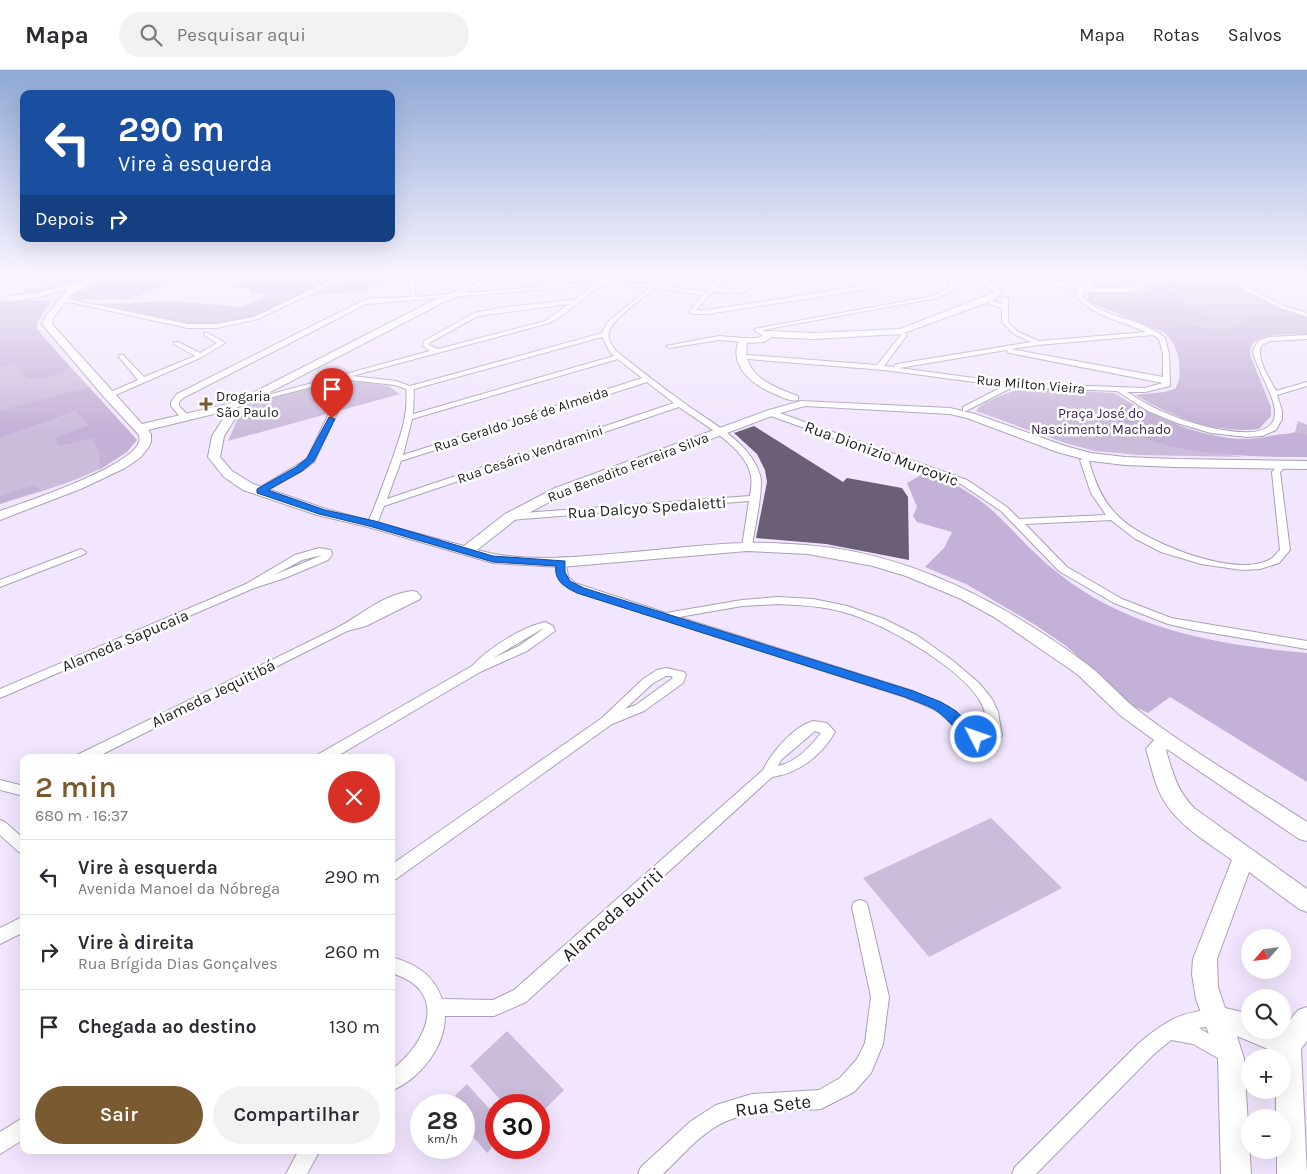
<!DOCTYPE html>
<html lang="pt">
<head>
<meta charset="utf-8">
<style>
	:root { --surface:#fff; --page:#f2f2f3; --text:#2b2b33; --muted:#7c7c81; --line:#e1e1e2; --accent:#7a5a30 }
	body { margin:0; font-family:Karla,sans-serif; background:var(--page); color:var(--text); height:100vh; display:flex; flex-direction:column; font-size:19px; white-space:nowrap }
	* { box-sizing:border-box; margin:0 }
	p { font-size:16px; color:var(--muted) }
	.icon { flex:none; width:28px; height:28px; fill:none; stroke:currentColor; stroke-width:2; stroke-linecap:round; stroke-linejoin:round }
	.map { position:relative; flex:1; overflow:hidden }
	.side { position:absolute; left:20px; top:684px; width:375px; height:400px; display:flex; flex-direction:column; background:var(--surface); border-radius:10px; box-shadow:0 5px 20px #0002 }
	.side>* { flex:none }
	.banner { position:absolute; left:20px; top:20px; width:375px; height:152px; border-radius:10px; box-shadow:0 5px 20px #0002; background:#1a4fa0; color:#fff; overflow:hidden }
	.needle { width:32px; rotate:242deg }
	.fabs { position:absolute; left:1241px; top:859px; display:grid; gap:10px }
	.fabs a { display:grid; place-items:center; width:50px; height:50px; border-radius:50%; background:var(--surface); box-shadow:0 5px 20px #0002; font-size:25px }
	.speed { position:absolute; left:410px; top:1024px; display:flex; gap:10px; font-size:25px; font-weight:700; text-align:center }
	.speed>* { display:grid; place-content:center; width:65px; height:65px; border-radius:50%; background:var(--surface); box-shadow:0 5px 20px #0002; line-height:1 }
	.speed small { font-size:12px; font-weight:400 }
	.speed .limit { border:8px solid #d22; background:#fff; color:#111 }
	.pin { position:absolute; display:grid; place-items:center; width:42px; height:42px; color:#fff; margin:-51px -21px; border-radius:50% 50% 50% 0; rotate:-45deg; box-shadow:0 0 5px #0007 }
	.pin .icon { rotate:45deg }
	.me { position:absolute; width:55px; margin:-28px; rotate:311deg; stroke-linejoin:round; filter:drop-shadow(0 0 4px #0008) }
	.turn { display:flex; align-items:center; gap:18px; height:105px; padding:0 15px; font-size:22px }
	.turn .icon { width:65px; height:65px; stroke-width:2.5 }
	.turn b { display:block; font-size:35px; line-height:42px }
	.then { display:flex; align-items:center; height:48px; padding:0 15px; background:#0003; gap:10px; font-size:19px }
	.round { display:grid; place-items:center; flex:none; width:52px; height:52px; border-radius:26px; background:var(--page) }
	.head { display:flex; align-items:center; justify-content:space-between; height:85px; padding:0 15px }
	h1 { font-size:30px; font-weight:600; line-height:38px; color:var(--accent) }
	.primary-button { display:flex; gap:10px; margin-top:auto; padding:10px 15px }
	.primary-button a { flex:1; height:58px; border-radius:30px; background:var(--accent); color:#fff; font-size:20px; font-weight:600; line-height:58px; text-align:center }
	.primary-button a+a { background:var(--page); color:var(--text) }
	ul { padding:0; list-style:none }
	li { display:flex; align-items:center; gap:15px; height:75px; padding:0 15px; border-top:1px solid var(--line) }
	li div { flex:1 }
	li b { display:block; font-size:19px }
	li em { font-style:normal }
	header { display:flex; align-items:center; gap:30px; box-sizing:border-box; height:70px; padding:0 25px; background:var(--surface); border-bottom:1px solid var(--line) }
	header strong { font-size:24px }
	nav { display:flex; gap:28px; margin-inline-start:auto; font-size:18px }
	.search { width:350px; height:45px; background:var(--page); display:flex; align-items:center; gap:12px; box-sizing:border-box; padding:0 18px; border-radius:28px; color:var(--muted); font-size:19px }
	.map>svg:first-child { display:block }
</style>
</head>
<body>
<header>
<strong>Mapa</strong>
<div class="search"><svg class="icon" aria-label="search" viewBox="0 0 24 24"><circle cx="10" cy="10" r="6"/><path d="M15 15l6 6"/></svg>Pesquisar aqui</div>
<nav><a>Mapa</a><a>Rotas</a><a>Salvos</a></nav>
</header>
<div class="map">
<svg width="1307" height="1104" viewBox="0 0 1307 1104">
	<rect width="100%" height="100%" fill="#f2e6fe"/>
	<g fill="#ccbcdc">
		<path d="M1103 206H1147L1120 217 1098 216Z"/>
		<path d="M1174 206H1213L1272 235 1307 246V263L1261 265 1243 277 1261 339 1161 324 1181 318 1177 269 1122 225 1138 223Z"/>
		<path d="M0 231H51L37 253V260L137 370C108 406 43 420 0 434Z"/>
		<path d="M365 312 388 316 400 324 228 371 239 346 248 335 313 317 335 313Z"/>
		<path d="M1025 318 1114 323 1131 333H1125L1169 356 1253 373 1295 362 1298 351 1307 355V369L1200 381 1244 387 1139 385 1095 381 1065 373 976 341C981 332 1014 320 1025 318Z"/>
		<path d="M991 748 1062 818 929 887 863 808Z"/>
		<path d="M507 961 564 1020 539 1045V1035H505L470 996Z"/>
		<path d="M467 1014 496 1046V1073L487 1083 464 1056V1035H445Z"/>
	</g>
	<g fill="#c4b1d7">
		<path d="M59 206H91L55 218 19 225C34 213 43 222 56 213L40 212Z"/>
		<path d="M108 206H186L130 229 76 230 69 227 80 218Z"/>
		<path d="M240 206H339L251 248 219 254H193L98 234 172 231 242 237 267 225 250 223 249 218 229 217Z"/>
		<path d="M355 206H396L362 222 309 226Z"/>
		<path d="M1156 215 1175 217 1172 221 1175 228 1169 229C1182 236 1205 237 1211 252L1179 250C1190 256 1227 264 1239 256 1246 251 1247 245 1257 243 1272 241 1292 244 1307 248V265C1291 264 1243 260 1251 287L1271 337V346L1259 359C1214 364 1174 347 1135 325L1164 322 1175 319C1185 304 1179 272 1163 262L1092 233 1088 230 1089 221 1133 223Z"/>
		<path d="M13 230 51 231 37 253V259L70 297C65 303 36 312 28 308 22 306 18 299 13 294L0 297V231Z"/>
		<path d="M89 317 137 370 127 382 99 400 100 384 93 368 58 376 56 368 89 355 75 341 0 368V341Z"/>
		<path d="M1131 333C1165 350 1204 369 1243 369 1267 369 1283 360 1307 365V387C1259 387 1160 387 1123 355 1119 352 1117 347 1114 343L1122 334Z"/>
		<path d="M928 401C952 412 976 425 995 443 1016 463 1035 485 1058 503 1129 560 1219 575 1307 583V712L1170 627 1148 643 1128 634 1105 610 1066 576 1037 556 966 514 925 497 944 478 952 462 917 452 913 446 917 437 907 413Z"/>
		<path d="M35 415 41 420 0 434V426Z"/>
	</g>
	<path fill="#6a5f74" d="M754 356 843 412 847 408 902 418 908 427 909 490 826 474 756 468 767 412 765 400 757 384 734 363Z"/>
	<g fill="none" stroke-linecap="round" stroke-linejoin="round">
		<g stroke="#aba0b6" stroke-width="2">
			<g id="minor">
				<path d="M339 206H347L258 249 216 258H188L60 230 63 228 188 254H216L254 247Z"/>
				<path d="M414 206H419L414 214 416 227 598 212 605 206H611L606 211 653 214 658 211 661 213 659 215 706 222 721 206H726L715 218 740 219 769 206H777L741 223 712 222 696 240H707L875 214 885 211 889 206H894L889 213 876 218 707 244H692L689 242 703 225 655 218C644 227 612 249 609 262 607 269 612 275 616 281 638 298 660 316 683 332 709 352 750 371 760 405 764 419 754 460 752 477L747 480 742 477 749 431 510 450 505 447 510 444 750 426C751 420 752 412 751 406 746 377 701 353 679 337L384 436 377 454 372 457 367 454C377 433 384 411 392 390 400 367 409 344 406 319L395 315 349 310 346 308 239 336 235 334 430 281 423 276 424 271 474 243 505 237 574 230 594 215 366 234 183 328 179 332V336L189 346V350H183L171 336V332L177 324 360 232 368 229 412 227 408 214ZM601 215 650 217 607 253 602 263 410 316 396 311 352 306 549 253 560 247ZM569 234 545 251 438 279 429 275V273L478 246ZM602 267 610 282 614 286 413 344 414 319ZM618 289 642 308 403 385 412 349ZM647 312 674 333 387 429 401 391Z"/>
				<path d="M550 206H557L544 215H540V213Z"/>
				<path d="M835 206H841V207L838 209Z"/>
				<path d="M950 206 985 211 982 213 955 211 952 221 937 228 762 260 771 263V265C764 267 758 264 754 259L933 226 947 219Z"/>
				<path d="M1088 206H1094L1091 217 1088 219 1085 217Z"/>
				<path d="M1217 206H1224L1247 218 1268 210 1307 206V210L1269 214 1252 220 1284 236 1307 243V247L1280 238Z"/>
				<path d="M1080 217 1083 219V227C1105 250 1142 247 1165 268L1169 284 1170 316 1145 322H1127C1141 331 1155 339 1171 345 1189 353 1265 377 1274 349 1280 332 1256 300 1253 281L1258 271 1269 267 1307 265V269L1269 271 1261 276C1256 290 1270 309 1276 321L1307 312V316L1277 325 1282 341V349L1276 360 1262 366 1247 367 1211 363 1177 353 1148 341 1117 321 1013 317 966 341H963V337L1004 316 884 300 748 289 745 287 748 285 877 295 901 265 898 261 901 259 907 265 884 296 894 297 895 295 897 294 1031 272 1014 264 1002 252V238L988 233 991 231 1002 234V228L1005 226 1008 228V252L1018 262 1039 271 1146 262C1123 251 1094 247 1077 227V219ZM1153 265 1159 269 1163 284V307L1011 279 1038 275ZM1006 280 1009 283 1163 313 1145 318 1012 313 899 298Z"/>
				<path d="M204 263H208L225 273 202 287 111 327 104 325 138 310 119 287V285H123L144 307 195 286 174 274V272H178L200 283 217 273 204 265Z"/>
				<path d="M719 266 743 268 746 270 743 272 719 270 669 278 666 276Z"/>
				<path d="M331 339 338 341 314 392 302 401 263 423H257V419L307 389Z"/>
				<path d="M768 341H774L967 410 1007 437 1019 449 1106 445 1091 423 1080 390 1088 385H1094V389L1089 391C1095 413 1103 432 1119 447 1144 472 1240 511 1272 488 1275 486 1277 482 1280 480L1272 402 1281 392H1287L1288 394 1280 402 1290 480 1279 493 1260 499 1242 500 1201 494 1161 482 1134 468 1111 450 1025 454 1067 497 1122 529 1171 548 1307 571V579L1194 560 1168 554 1114 533 1059 501 1001 441 961 414 768 345Z"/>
				<path d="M319 478 331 480 332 485 328 490 285 508 254 518 0 628V619L246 514 295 485ZM322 485 320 486 274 505 302 490Z"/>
				<path d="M81 479 86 482 85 484 0 517V510Z"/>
				<path d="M561 490 566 493 568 507 575 513 666 543 742 530 778 527 813 529 847 536 884 549 918 566 952 590 979 613 992 629 998 642 1002 666 992 674C972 680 955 652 940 643 929 636 917 632 905 627L577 522C563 516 555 510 556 493ZM778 534C800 535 821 536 843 542 880 551 961 597 980 631 986 641 987 652 988 664L986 665 980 662 949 637 913 621 679 547 742 536Z"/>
				<path d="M413 521 417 522 421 527 420 529 366 556 347 561 95 688H76L77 685C163 643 249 601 335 559 361 546 382 524 413 521Z"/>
				<path d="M545 552 553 556 555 561 527 581 480 602 334 688H316L317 685 472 596C489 578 520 558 545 552ZM543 559 519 576 493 588 542 559Z"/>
				<path d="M666 598 684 602 686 605 683 613 644 641 612 654 396 809 391 810V795L602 648 643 609 657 600ZM666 606H671L673 608 636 635 625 639 652 614Z"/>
				<path d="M813 651 827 653 835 662C821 686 799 703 772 707L526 932 494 946H445C445 977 420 1009 391 1021V1000C428 973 450 920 391 903V887C416 894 433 904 442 929L493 930 514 920 763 700C772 682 793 657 813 651ZM815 661 821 663C811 676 795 693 778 696L781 690Z"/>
				<path d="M0 710 24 716V726L0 720Z"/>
				<path d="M0 750 5 752 24 769V784L19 782 0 765Z"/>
				<path d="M860 830 866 832 868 837 889 927 883 974 871 1003 854 1022 821 1039C791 1041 757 1039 729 1050 703 1060 682 1086 663 1104H638L641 1097 691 1051 716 1035 752 1024 819 1020 840 1008 857 989 865 973 871 927 852 837 854 832Z"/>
				<path d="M24 846V862L0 874V858Z"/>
				<path d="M1216 939 1222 942 1225 948 1222 954 1199 958 1232 977 1234 983 1232 989 1225 992 1193 974 1171 970 1153 985 1036 1104H1012L1015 1097 1139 973C1167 950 1180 942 1216 939Z"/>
				<path d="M24 1047V1069L0 1084V1062Z"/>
				<path d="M299 1080H320L307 1104H286Z"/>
			</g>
		</g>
		<g stroke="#aba0b6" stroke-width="2">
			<g id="tertiary">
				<path d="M493 206H503L442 233 278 318 236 338 232 339 227 336 436 229Z"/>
				<path d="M972 206H981L1000 218 1001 224 994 230 901 264 814 269 771 267 764 272 747 273C741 305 773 317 798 326V330C790 332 782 327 775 324 752 315 727 295 740 268H758L769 261 814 263 900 259 993 223V221Z"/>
				<path d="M1018 206H1033L1072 215 1083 214 1094 218H1128L1155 206H1165L1129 222H1083Z"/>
			</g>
		</g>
		<g stroke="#aba0b6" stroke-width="2">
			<path id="secondary" d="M96 206H107L73 223 53 248 52 254 142 354 232 333 236 334 237 346 224 366 220 387 232 401 253 414 326 439 464 476 505 444 555 418 769 340 801 331 950 338 975 344 1065 376 1091 383 1125 387 1175 389 1307 391V399L1175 397 1125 395 1091 391 1057 382 967 348 950 344 805 336 777 344 565 424 515 450 477 480C524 493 575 487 622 483 663 480 705 474 746 473 765 472 785 474 805 475 909 482 1006 534 1088 595 1105 608 1119 625 1135 638 1189 680 1250 715 1307 752V771L1299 769 1167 679 1166 681C1174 705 1176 719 1194 738L1307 819V842L1299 839 1249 802 1217 889 1218 917 1225 938 1250 944V960H1282L1298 940 1307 937V971L1301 979 1307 1104H1277V1080H1282V1048H1276V1020H1282V988H1275V982L1237 966 1244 989 1251 1104H1221L1218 989 1196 929 1192 904 1193 889 1232 790C1210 774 1181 757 1166 734 1155 718 1152 698 1146 679L1154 670 1121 646 1077 604 994 547 961 529 906 506 873 496 808 484 747 481 561 497 493 493 368 457 317 445 243 420 224 407 208 387 212 366 225 346 226 341 148 360 151 364V372L148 378 140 388 125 398 83 418 0 450V441C26 432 131 397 139 372 140 371 139 366 139 365L104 327 42 254 46 246 68 219 43 226 9 232 5 229 9 226 42 222 75 212 79 214Z"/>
		</g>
		<use href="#minor" fill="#fff" fill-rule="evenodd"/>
		<use href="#tertiary" fill="#fff" fill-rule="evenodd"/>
		<use href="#secondary" fill="#fff" fill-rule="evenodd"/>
	</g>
	<linearGradient id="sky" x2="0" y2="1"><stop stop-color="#8fa8d6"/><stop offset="0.57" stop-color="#f9f4ff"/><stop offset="1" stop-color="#f9f4ff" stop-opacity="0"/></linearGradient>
	<rect width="1307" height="361" fill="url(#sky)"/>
	<path fill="#1a73e8" stroke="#114b97" d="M329 347 335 349 314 391 302 401 268 420 325 440 375 451 493 486 565 491V502L570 511 584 518 913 621 941 632 956 641 983 667 981 671C966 675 947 647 934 639 925 634 914 631 905 627L577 523C565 517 554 511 556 496L493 492 369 456 319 444 257 423V419L296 397 307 388Z"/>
	<path fill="#7a5a30" stroke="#fff" stroke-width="2" d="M203.5 326.5h5v5h5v5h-5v5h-5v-5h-5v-5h5z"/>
	<g text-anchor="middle" stroke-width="5" stroke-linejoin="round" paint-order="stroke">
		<g font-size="14" fill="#1f1b23" stroke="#fff">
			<text transform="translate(1031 314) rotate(5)" y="5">Rua Milton Vieira</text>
			<text transform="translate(521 349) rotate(-18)" y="5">Rua Geraldo José de Almeida</text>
			<text transform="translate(530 384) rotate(-19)" y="5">Rua Cesário Vendramini</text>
			<text transform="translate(628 397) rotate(-21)" y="5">Rua Benedito Ferreira Silva</text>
		</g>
		<g font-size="14" fill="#1f1b23" stroke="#fff" text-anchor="start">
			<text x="216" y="331">Drogaria<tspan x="216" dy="16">São Paulo</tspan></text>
		</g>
		<g font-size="14" fill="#361b4b" stroke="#fff">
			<text x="1101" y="348">Praça José do<tspan x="1101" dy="16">Nascimento Machado</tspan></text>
		</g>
		<g font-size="16" fill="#1f1b23" stroke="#fff">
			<text transform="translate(882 383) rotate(20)" y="6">Rua Dionizio Murcovic</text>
			<text transform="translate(647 437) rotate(-4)" y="6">Rua Dalcyo Spedaletti</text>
			<text transform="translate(125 570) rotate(-23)" y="6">Alameda Sapucaia</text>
			<text transform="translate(213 623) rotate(-26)" y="6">Alameda Jequitibá</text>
		</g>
		<g font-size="19" fill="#1f1b23" stroke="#fff">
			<text transform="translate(612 844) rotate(-42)" y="7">Alameda Buriti</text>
			<text transform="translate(773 1035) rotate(-7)" y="7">Rua Sete</text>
		</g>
	</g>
</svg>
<div class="fabs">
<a><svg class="needle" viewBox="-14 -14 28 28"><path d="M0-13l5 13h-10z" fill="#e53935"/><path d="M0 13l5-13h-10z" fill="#7c7c81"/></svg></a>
<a><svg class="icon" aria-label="search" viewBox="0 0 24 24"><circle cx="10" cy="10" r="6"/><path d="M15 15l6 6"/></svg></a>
<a>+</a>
<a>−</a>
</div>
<div class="speed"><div>28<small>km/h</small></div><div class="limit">30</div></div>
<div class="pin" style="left:332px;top:349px;background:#d93025"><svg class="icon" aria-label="arrive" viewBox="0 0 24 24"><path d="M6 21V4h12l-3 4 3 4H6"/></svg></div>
<svg class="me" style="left:976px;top:667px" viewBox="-20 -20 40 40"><circle r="17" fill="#1a73e8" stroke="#fff" stroke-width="3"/><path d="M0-11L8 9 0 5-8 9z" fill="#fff"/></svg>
<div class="banner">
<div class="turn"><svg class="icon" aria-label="left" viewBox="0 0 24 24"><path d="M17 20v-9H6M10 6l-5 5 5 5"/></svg><div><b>290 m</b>Vire à esquerda</div></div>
<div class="then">Depois<svg class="icon" aria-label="right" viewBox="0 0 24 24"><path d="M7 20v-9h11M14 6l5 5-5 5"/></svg></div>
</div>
<section class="side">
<div class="head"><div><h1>2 min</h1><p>680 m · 16:37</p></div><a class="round" style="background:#d93025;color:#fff"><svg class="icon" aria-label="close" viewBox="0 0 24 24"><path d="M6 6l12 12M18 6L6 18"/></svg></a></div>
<ul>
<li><svg class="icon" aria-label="left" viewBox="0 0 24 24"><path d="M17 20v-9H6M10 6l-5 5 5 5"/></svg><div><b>Vire à esquerda</b><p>Avenida Manoel da Nóbrega</p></div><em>290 m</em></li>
<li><svg class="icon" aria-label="right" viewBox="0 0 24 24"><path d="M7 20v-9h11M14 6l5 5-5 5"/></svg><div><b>Vire à direita</b><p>Rua Brígida Dias Gonçalves</p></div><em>260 m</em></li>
<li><svg class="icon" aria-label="arrive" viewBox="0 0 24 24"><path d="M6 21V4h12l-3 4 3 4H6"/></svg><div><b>Chegada ao destino</b></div><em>130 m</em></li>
</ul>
<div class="primary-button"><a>Sair</a><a>Compartilhar</a></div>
</section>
</div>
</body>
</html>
